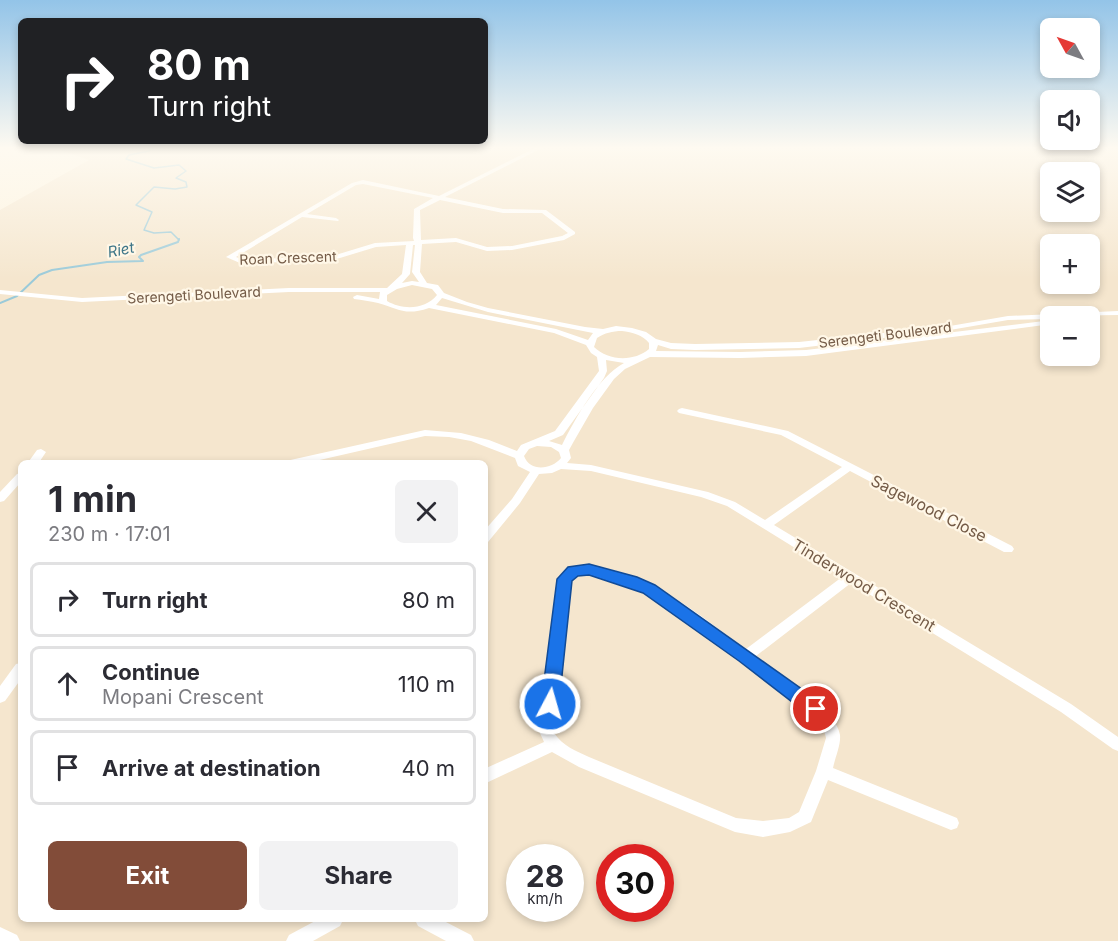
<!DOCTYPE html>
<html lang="en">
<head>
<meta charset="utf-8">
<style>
	:root { --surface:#fff; --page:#f2f2f3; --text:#2b2b33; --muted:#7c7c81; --line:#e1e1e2; --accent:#824c39 }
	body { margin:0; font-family:Inter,sans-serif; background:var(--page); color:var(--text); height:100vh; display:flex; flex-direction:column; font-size:22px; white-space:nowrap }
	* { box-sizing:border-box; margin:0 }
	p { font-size:20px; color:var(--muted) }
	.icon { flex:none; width:33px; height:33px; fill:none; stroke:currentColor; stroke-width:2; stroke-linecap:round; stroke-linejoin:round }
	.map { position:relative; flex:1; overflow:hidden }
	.drawer { position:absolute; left:18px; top:460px; width:470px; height:462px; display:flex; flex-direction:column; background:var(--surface); border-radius:9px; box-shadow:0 3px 9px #0003 }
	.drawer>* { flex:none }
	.top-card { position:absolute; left:18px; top:18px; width:470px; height:126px; border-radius:9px; box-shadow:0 3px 9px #0003; background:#202124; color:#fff; overflow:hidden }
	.needle { width:39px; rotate:310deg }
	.buttons { position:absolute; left:1040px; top:18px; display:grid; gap:12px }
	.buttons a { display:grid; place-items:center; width:60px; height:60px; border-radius:9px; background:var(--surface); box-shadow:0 3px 9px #0003; font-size:30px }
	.speed { position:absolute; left:506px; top:844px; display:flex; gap:12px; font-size:30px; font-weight:700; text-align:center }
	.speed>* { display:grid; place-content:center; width:78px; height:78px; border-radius:50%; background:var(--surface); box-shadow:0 3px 9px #0003; line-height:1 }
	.speed small { font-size:15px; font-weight:400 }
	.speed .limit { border:9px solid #d22; background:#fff; color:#111 }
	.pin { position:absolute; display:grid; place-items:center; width:51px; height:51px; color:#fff; margin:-26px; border:3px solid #fff; border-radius:50%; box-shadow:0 2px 6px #0007 }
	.me { position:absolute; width:66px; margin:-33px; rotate:6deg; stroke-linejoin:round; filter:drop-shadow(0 0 4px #0008) }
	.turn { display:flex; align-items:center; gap:21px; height:126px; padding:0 30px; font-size:27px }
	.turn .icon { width:78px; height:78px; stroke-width:2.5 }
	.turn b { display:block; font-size:42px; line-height:51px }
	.round { display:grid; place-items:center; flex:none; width:63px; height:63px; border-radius:9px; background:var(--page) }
	.headline { display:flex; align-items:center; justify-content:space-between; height:102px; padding:0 30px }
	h1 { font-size:36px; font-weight:700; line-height:45px }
	.action { display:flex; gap:12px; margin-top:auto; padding:12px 30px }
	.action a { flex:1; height:69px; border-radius:9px; background:var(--accent); color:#fff; font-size:24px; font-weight:700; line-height:69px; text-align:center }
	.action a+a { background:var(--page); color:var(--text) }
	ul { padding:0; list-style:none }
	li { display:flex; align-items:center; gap:18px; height:75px; margin:0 12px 9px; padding:0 18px; border:3px solid var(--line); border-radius:9px }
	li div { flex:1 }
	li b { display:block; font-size:22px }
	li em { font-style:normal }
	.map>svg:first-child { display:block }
</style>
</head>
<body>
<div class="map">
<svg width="1118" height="941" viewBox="0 0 1118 941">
	<rect width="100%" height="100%" fill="#fdf4e0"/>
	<path fill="#f5e6ce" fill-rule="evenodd" d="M52 147H1118V941H0V210L89 160ZM1050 172H1089V212H1050ZM1050 244H1089V284H1050ZM1050 316H1089V356H1050ZM21 464H484V920H21ZM519 858H570V909H519ZM609 858H660V909H609Z"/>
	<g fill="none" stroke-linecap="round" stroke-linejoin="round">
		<path stroke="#9acad9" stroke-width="1.5" d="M153 147 149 151 129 155 126 159 154 168 179 165 186 171 176 178 186 182 187 187 175 189 154 187 136 205 152 212 144 230 154 233 171 232 179 240"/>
		<path stroke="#9acad9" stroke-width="2" d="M0 303 17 296 39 275 52 270 107 262 143 261 139 257 141 255 178 242 179 239"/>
		<g fill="#fff" fill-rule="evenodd">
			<path d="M537 147H544L445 197 503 209 546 210 575 232V234L564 240 512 250 487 251 456 242 422 244 420 272 427 283 438 285 444 293 467 302 488 308 585 327 603 329 616 326 632 328 646 332 656 339 671 343 695 344 799 342 950 326 1008 316 1118 311V315L1050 316V319L1008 320 950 330 799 348 695 350 671 349 658 345 656 351 740 352 806 350 1044 321 1048 323 1044 325 806 356 740 358 650 357 625 369 614 379 593 408 574 441 569 450 571 458 567 463 591 465 708 492 735 502 765 520 842 467 781 435 679 413 677 411 679 409 682 408 788 431 1012 546 1014 549 1012 552H1004L850 471 774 525 1071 704 1118 737V751L1113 749 1061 712 851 583 756 656C777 672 837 709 840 735 841 745 835 758 833 768L957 818 959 823 957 828 951 830 828 780 811 822 790 832 763 837 735 832 579 767 552 752 484 784V769L544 742 540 733 556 589C557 585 558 579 560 576 566 567 575 567 585 567 643 565 701 617 746 649L842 577 727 506 701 497 591 471 561 469 552 473 539 474 520 503 488 542 484 543V531L512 499 530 472 518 466 515 458 471 441 449 437 425 436 302 464H281L286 461 425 430 461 433 489 440 517 451 521 445 555 431 599 371 597 357 591 353 586 345 554 333 429 308C405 316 399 309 378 303 370 301 362 300 354 299L353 297 357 295 379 299 380 292H289L82 302 0 294V290L82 298 289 288H387L402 274 406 245 376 247 330 261 240 263 226 257 352 183 363 180 439 196ZM363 184 433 198 414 209 413 238 414 241 375 243 329 257 241 259 236 257 302 217 338 221 339 220 336 218 307 214 356 185ZM440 200 503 213H542L568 233 562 236 512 246 487 247 456 238 421 240 420 210ZM413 245H415L412 272 419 282 412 281 402 283 410 274ZM412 285 432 289 437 295C425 310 402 310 387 301V295L397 289ZM442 298 488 312 593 333 588 340 556 329 436 305ZM622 331C632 332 643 335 649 343V349C634 362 608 361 594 347L597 338C605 333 612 331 622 331ZM606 360 624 363C598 377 575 419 562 445L549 441 563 435 604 378 607 371ZM537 446 551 447 559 452 561 458C551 470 530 472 524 456L529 449ZM577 575H596L615 579 637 589 660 602 741 660 811 713 824 730 826 738 816 771 799 812 789 818 763 821 736 818 589 757C576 751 563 746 554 733L568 589 571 580Z"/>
			<path d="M41 449 46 452 38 464H27L37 450Z"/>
			<path d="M21 473V482L4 501 0 502V492L17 474Z"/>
			<path d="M21 663V679L5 701 0 703V686L16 664Z"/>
			<path d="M317 920H343L340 926 313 941H286L289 935Z"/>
			<path d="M415 920H442L471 935 474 941H446L418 926Z"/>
			<path d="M0 927 17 935 20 941H0Z"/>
		</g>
	</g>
	<linearGradient id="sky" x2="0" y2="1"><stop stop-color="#93c4e8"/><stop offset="0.53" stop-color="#fefaf1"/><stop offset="1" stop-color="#fefaf1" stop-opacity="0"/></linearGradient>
	<rect width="1118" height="279" fill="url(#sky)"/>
	<path fill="#1a73e8" stroke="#114b97" stroke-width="1.5" d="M589 564 637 577 655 585 823 704 825 709 823 715 816 717 809 715 739 661 643 593 589 575 578 576 572 581 559 704 557 709 550 711 544 709 541 704 557 579 568 567Z"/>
	<g text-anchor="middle" stroke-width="4.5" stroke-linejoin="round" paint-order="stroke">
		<g font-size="14" fill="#745b47" stroke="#fff7e7">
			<text transform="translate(288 258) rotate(-2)" y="5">Roan Crescent</text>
			<text transform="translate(194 295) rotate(-3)" y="5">Serengeti Boulevard</text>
			<text transform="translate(885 335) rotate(-7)" y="5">Serengeti Boulevard</text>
		</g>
		<g font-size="15" font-style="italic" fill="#407789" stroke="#fff7e7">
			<text transform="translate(121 250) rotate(-11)" y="5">Riet</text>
		</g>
		<g font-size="16" fill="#745b47" stroke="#fff7e7">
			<text transform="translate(929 508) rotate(27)" y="6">Sagewood Close</text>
			<text transform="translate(864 585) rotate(31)" y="6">Tinderwood Crescent</text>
		</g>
	</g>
</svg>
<div class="buttons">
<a><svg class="needle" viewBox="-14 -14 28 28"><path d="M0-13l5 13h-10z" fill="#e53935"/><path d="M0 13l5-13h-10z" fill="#7c7c81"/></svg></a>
<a><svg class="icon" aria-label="sound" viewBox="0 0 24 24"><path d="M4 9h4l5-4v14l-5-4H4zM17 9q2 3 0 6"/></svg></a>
<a><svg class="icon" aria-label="layers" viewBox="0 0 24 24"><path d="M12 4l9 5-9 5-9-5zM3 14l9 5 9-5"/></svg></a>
<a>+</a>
<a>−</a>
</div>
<div class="speed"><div>28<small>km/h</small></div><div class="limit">30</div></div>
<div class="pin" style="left:816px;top:709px;background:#d93025"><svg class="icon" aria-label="arrive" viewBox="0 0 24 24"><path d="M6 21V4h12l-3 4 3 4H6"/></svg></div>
<svg class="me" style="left:550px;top:704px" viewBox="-20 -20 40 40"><circle r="17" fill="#1a73e8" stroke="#fff" stroke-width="3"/><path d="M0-11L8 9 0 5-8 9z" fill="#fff"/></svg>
<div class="top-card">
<div class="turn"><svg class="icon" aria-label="right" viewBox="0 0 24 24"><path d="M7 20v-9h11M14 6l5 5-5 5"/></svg><div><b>80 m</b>Turn right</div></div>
</div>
<section class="drawer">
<div class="headline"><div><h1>1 min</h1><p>230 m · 17:01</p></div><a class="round"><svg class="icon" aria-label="close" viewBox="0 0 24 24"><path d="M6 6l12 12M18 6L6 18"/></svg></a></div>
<ul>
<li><svg class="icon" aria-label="right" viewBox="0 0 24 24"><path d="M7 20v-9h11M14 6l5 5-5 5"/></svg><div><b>Turn right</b></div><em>80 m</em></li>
<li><svg class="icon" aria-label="ahead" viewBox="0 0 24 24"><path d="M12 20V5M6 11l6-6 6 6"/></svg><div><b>Continue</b><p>Mopani Crescent</p></div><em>110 m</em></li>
<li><svg class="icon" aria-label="arrive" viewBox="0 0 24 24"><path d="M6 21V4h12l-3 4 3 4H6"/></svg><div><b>Arrive at destination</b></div><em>40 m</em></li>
</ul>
<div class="action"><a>Exit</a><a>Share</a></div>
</section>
</div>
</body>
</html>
